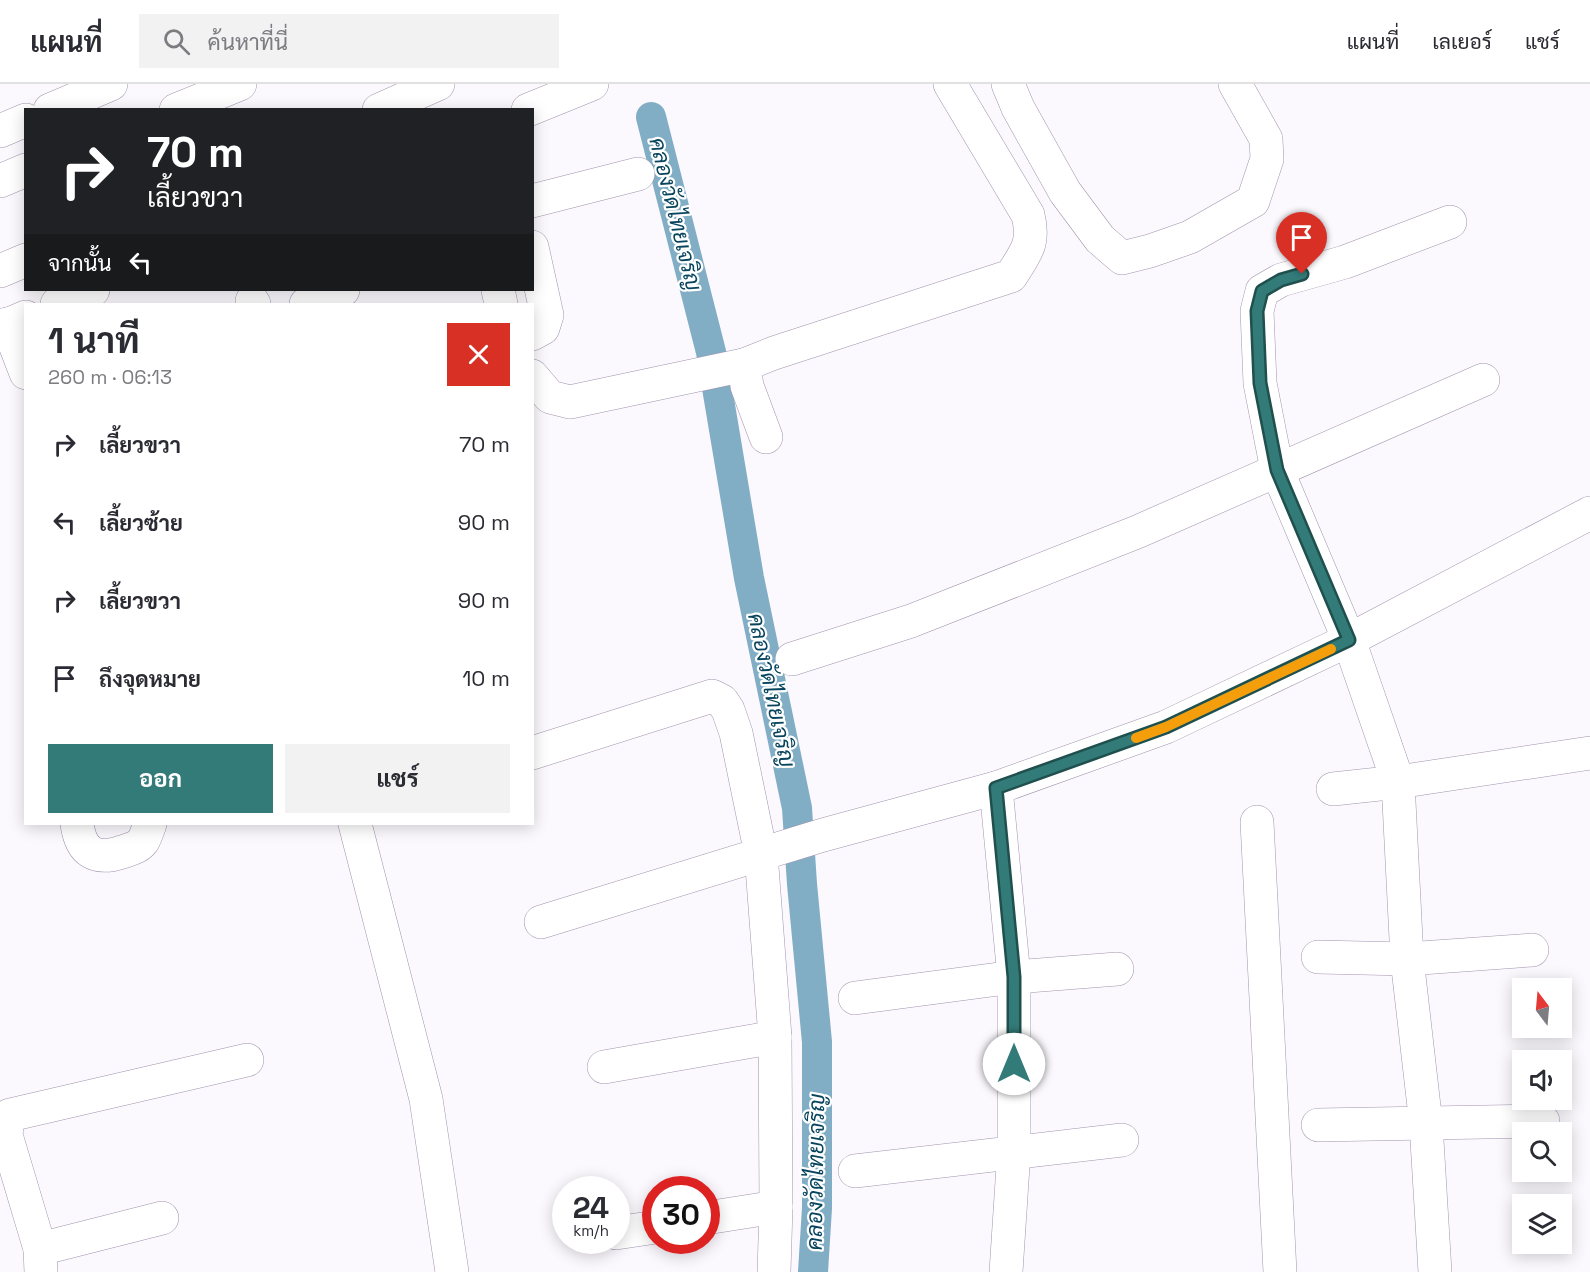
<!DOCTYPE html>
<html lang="th">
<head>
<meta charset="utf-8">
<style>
	:root { --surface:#fff; --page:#f2f2f3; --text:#2b2b33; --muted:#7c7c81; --line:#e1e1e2; --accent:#327b78 }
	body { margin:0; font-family:"Space Grotesk",Sarabun,sans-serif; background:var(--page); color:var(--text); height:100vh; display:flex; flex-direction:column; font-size:22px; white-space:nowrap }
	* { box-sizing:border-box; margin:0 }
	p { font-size:20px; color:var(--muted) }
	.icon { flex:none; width:33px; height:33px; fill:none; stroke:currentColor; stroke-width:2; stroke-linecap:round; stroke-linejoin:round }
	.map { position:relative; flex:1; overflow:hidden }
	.panel { position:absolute; left:24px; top:219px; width:510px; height:522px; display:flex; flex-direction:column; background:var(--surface); border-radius:0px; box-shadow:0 3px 15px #0003 }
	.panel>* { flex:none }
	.hud { position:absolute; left:24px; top:24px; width:510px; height:183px; border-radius:0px; box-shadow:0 3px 15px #0003; background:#202124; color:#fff; overflow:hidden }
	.needle { width:39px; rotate:344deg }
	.fabs { position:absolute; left:1512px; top:894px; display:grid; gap:12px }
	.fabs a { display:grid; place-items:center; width:60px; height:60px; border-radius:0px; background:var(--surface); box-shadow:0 3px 15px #0003; font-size:30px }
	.speed { position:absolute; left:552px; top:1092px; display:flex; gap:12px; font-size:30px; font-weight:700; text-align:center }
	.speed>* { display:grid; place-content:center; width:78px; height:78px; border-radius:50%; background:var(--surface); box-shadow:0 3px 15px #0003; line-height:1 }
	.speed small { font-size:15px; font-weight:400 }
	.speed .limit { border:9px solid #d22; background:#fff; color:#111 }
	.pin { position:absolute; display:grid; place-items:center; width:51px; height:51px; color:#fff; margin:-62px -26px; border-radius:50% 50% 50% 0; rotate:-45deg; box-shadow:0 0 6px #0007 }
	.pin .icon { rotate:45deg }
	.me { position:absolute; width:66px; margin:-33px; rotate:0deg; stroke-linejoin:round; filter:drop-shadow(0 0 4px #0008) }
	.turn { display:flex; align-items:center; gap:21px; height:126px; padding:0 24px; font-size:27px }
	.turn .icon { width:78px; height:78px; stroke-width:2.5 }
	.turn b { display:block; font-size:42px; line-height:51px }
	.then { display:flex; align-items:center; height:57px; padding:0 24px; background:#0003; gap:12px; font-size:22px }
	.round { display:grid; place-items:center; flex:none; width:63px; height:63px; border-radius:0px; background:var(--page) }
	.headline { display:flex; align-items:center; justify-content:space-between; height:102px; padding:0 24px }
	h1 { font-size:36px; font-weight:700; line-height:45px }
	.button { display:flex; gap:12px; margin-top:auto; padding:12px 24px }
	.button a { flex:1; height:69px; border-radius:0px; background:var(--accent); color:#fff; font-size:24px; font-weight:700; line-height:69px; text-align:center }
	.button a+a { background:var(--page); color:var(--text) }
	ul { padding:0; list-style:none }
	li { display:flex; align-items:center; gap:18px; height:78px; padding:0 24px }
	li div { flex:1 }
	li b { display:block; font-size:22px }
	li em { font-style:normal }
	header { display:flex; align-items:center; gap:36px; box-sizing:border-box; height:84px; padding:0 30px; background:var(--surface); border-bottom:2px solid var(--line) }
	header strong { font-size:28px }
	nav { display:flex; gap:33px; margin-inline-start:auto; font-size:21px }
	.search { width:420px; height:54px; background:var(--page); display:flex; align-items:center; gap:15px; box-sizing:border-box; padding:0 21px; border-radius:0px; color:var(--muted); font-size:22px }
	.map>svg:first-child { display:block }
</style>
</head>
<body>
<header>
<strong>แผนที่</strong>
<div class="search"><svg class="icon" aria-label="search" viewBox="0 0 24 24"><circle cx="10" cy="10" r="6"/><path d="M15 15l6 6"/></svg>ค้นหาที่นี่</div>
<nav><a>แผนที่</a><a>เลเยอร์</a><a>แชร์</a></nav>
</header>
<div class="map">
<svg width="1590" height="1188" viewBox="0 0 1590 1188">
	<rect width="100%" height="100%" fill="#fbf8fe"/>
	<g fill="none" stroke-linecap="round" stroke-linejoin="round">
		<path stroke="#81adc5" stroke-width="30" d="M651 33 711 268 749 494 797 724 802 800 817 958V1124L813 1188"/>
		<g stroke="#a294ae" stroke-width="34">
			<g id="minor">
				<path d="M1008 0 1018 24 1065 108 1100 155 1122 174 1150 167 1190 153 1253 117 1267 75 1266 55 1235 0"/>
				<path d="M532 117 638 90"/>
				<path d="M532 163 547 231 543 244 532 250"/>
				<path d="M498 206 501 220"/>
				<path d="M252 217 254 220"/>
				<path d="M306 220 343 206"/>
				<path d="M7 240 26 289"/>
				<path d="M532 292 550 313 570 318 744 281"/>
				<path d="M766 353 747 302 744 281 774 269 1011 192C1026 168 1035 160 1028 131L950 0"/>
				<path d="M792 575 911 537 1137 448 1483 296"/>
				<path d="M532 669 712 612 722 617 728 626 736 649 761 770 775 953 776 1123 774 1188"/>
				<path d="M996 704 1014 893V1067L1006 1188"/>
				<path d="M1333 705 1398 698 1590 669"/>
				<path d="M1257 738 1280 1188"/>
				<path d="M77 740C81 768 95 777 122 768 130 765 138 764 143 757 146 752 148 745 150 740"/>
				<path d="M355 740 426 1015 452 1188"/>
				<path d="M541 838 823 751 996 704 1166 643 1349 556 1590 429"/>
				<path d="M1318 873 1407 875 1532 866"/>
				<path d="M855 914 1014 893 1117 885"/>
				<path d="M604 983 775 953"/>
				<path d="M1318 1041 1543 1037"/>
				<path d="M855 1087 1122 1056"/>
				<path d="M706 1134 776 1123"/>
				<path d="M616 1149 656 1143"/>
				<path d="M40 1165 162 1134"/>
				<path d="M41 1188 40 1165 6 1051 7 1041 10 1031 247 976"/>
				<path d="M1435 1188 1426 1040 1407 875 1398 698 1349 556 1277 386 1260 299 1257 227 1262 207 1281 196 1345 178 1450 138"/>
			</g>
		</g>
		<g stroke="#a294ae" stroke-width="34">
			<g id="major">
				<path d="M50 26 111 0"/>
				<path d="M176 26 240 0"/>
				<path d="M379 26 438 0"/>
				<path d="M528 26 592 0"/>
				<path d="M0 47 26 36"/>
				<path d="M0 97 26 86"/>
				<path d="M0 187 26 176"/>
				<path d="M57 220 93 206"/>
				<path d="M0 244 26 233"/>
			</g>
		</g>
		<use href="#minor" stroke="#fff" stroke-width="33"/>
		<use href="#major" stroke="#fff" stroke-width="33"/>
	</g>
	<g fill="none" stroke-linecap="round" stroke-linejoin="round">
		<g stroke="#20504e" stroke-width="15">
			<path id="route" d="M1014 980V893L996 704 1166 643 1349 556 1277 386 1260 299 1257 227 1262 207 1281 196 1302 190"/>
		</g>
		<use href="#route" stroke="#327b78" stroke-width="10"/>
		<path stroke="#f59e0b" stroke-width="10" d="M1136 654 1166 643 1331 565"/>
	</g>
	<g text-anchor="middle" stroke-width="4.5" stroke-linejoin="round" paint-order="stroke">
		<g font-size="22" font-style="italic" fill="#07445d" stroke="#fff">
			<text transform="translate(676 130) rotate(76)" y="8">คลองวัดไทยเจริญ</text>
			<text transform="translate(772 606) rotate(78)" y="8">คลองวัดไทยเจริญ</text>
			<text transform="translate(815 1088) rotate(-89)" y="8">คลองวัดไทยเจริญ</text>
		</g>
	</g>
</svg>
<div class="fabs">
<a><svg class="needle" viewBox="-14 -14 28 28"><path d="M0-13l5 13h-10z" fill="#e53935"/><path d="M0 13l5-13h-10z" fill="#7c7c81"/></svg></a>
<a><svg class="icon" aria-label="sound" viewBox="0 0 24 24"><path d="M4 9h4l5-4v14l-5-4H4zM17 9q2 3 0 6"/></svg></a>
<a><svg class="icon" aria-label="search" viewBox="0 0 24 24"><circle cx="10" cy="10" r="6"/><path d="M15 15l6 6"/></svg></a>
<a><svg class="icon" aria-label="layers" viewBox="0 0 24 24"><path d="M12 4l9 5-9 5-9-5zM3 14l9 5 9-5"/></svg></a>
</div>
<div class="speed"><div>24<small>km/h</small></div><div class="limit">30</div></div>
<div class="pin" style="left:1302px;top:190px;background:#d93025"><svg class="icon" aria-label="arrive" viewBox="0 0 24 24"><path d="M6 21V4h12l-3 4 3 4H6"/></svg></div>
<svg class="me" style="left:1014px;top:980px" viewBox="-20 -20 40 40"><circle r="19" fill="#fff"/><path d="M0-13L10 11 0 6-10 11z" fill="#327b78"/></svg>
<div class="hud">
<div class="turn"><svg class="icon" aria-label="right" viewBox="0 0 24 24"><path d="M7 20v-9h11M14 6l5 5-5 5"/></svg><div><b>70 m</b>เลี้ยวขวา</div></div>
<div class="then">จากนั้น<svg class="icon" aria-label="left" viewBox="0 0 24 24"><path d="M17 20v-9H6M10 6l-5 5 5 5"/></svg></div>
</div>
<section class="panel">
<div class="headline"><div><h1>1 นาที</h1><p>260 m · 06:13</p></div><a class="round" style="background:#d93025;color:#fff"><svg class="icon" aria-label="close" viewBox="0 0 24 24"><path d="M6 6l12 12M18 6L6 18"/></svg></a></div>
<ul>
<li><svg class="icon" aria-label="right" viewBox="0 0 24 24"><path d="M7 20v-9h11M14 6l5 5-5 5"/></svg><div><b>เลี้ยวขวา</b></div><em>70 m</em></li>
<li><svg class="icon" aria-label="left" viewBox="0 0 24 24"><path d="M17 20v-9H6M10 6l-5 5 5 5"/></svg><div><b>เลี้ยวซ้าย</b></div><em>90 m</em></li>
<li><svg class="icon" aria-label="right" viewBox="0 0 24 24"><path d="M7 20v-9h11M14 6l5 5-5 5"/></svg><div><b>เลี้ยวขวา</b></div><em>90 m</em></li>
<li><svg class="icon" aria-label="arrive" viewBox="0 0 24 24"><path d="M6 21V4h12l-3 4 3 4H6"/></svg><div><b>ถึงจุดหมาย</b></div><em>10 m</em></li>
</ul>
<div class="button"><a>ออก</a><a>แชร์</a></div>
</section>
</div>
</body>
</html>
